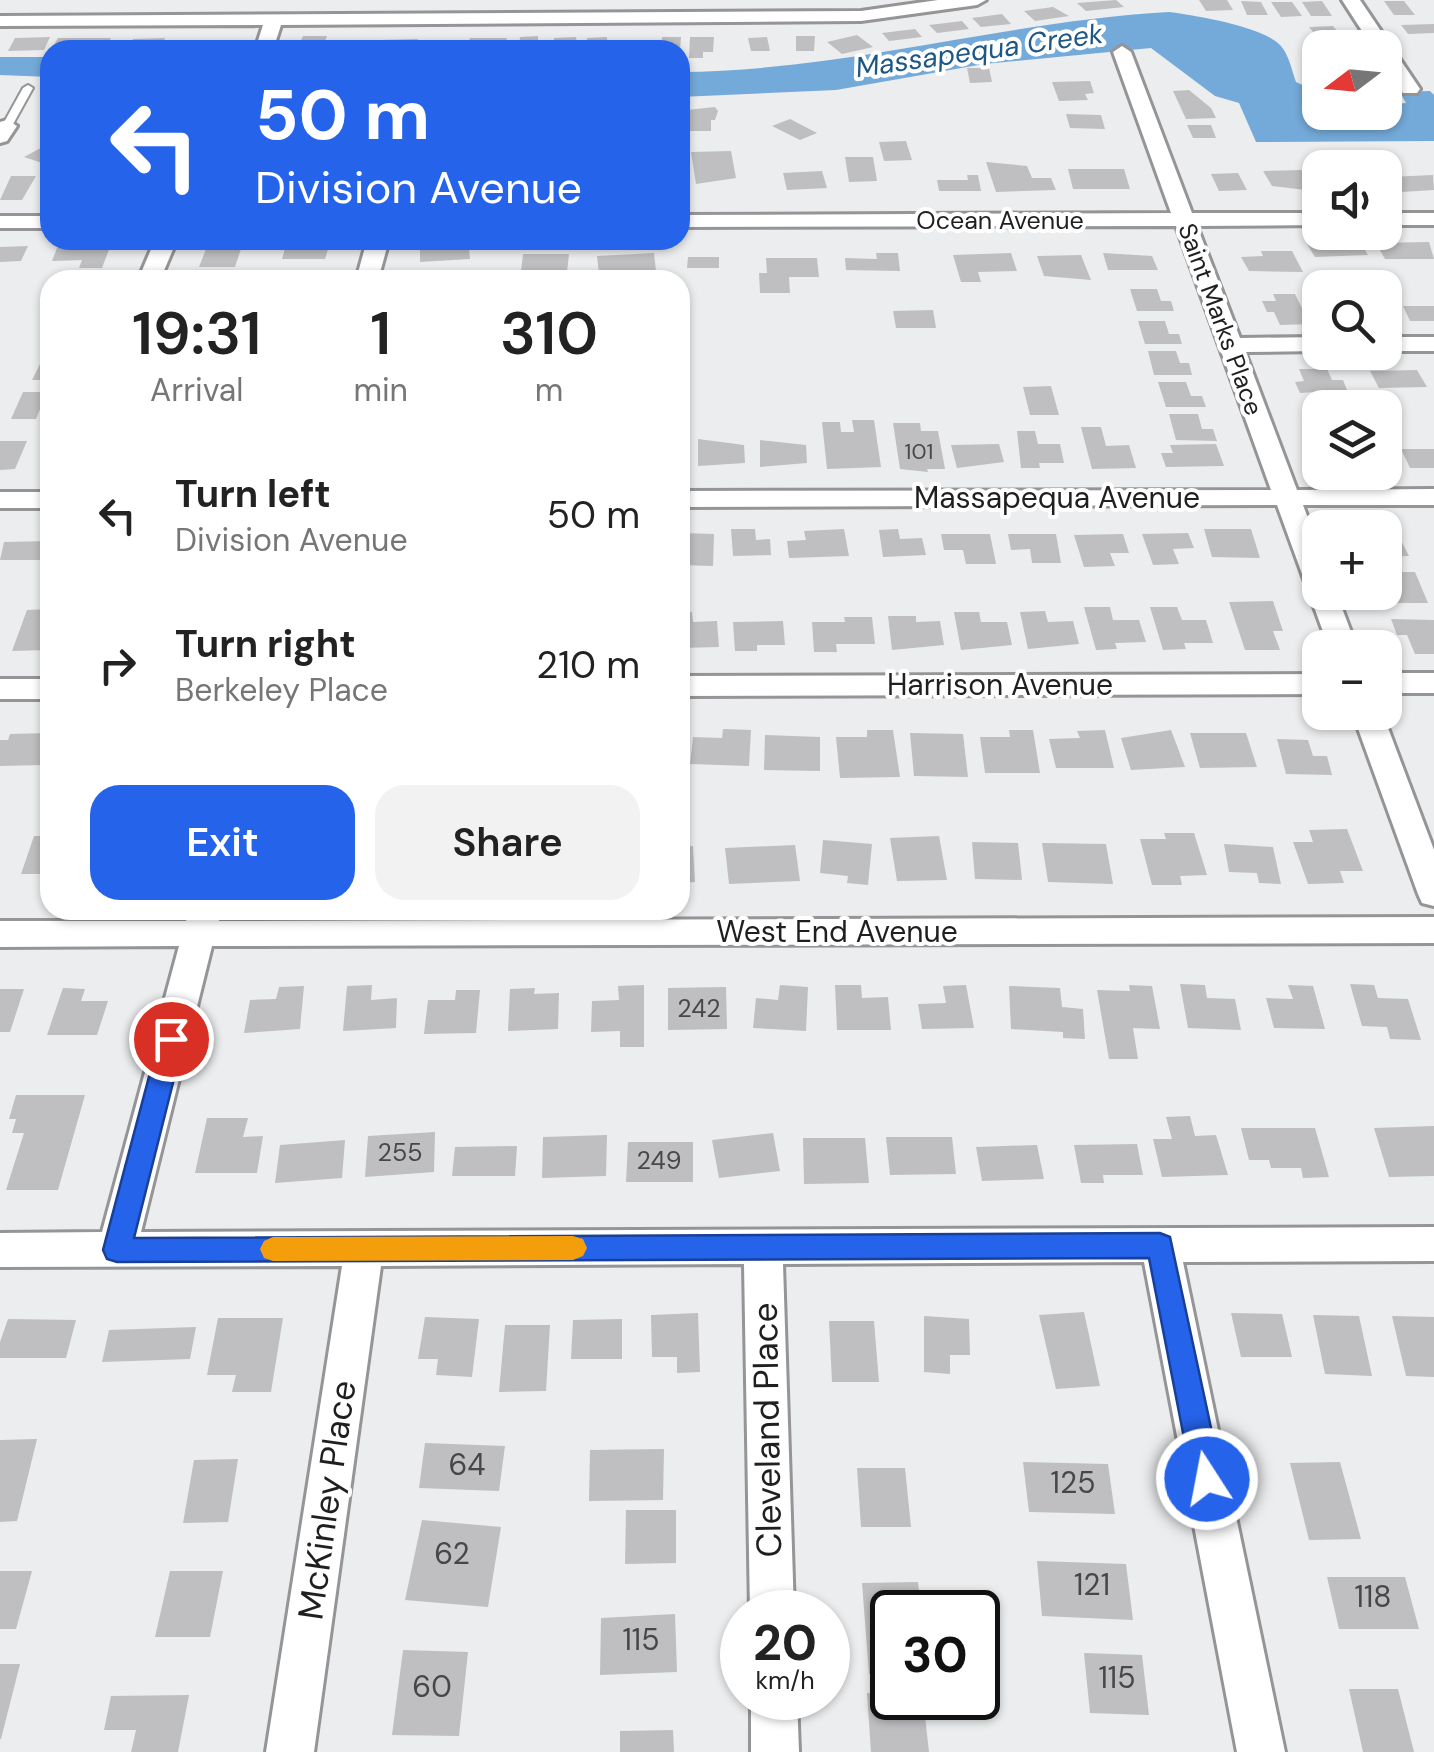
<!DOCTYPE html>
<html lang="en">
<head>
<meta charset="utf-8">
<style>
	:root { --surface:#fff; --page:#f2f2f2; --text:#222; --muted:#767676; --accent:#2563eb }
	body { margin:0; font-family:"DM Sans",sans-serif; background:var(--page); color:var(--text); height:100vh; display:flex; flex-direction:column; font-size:38px; white-space:nowrap }
	* { box-sizing:border-box; margin:0 }
	p { font-size:32px; color:var(--muted) }
	.icon { flex:none; width:55px; height:55px; fill:none; stroke:currentColor; stroke-width:2; stroke-linecap:round; stroke-linejoin:round }
	.map { position:relative; flex:1; overflow:hidden }
	.sheet { position:absolute; left:40px; top:270px; width:650px; height:650px; display:flex; flex-direction:column; background:var(--surface); border-radius:30px; box-shadow:0 2px 8px #0004 }
	.sheet>* { flex:none }
	.top-card { position:absolute; left:40px; top:40px; width:650px; height:210px; border-radius:30px; box-shadow:0 2px 8px #0004; background:#2563eb; color:#fff; overflow:hidden }
	.needle { width:65px; rotate:254deg }
	.fabs { position:absolute; left:1302px; top:30px; display:grid; gap:20px }
	.fabs a { display:grid; place-items:center; width:100px; height:100px; border-radius:20px; background:var(--surface); box-shadow:0 2px 8px #0004; font-size:50px }
	.speed { position:absolute; left:720px; top:1590px; display:flex; gap:20px; font-size:50px; font-weight:700; text-align:center }
	.speed>* { display:grid; place-content:center; width:130px; height:130px; border-radius:50%; background:var(--surface); box-shadow:0 2px 8px #0004; line-height:1 }
	.speed small { font-size:25px; font-weight:400 }
	.speed .limit { border:5px solid #111; border-radius:15px; background:#fff; color:#111 }
	.pin { position:absolute; display:grid; place-items:center; width:85px; height:85px; color:#fff; margin:-42px; border:5px solid #fff; border-radius:50%; box-shadow:0 2px 10px #0007 }
	.me { position:absolute; width:110px; margin:-55px; rotate:349deg; stroke-linejoin:round; filter:drop-shadow(0 0 8px #0008) }
	.turn { display:flex; align-items:center; gap:35px; height:210px; padding:0 50px; font-size:45px }
	.turn .icon { width:130px; height:130px; stroke-width:2.5 }
	.turn b { display:block; font-size:70px; line-height:85px }
	.eta { display:flex; justify-content:space-evenly; align-items:center; height:170px; text-align:center }
	.eta b { font-size:60px; font-weight:600; line-height:70px }
	.primary-button { display:flex; gap:20px; margin-top:auto; padding:20px 50px }
	.primary-button a { flex:1; height:115px; border-radius:30px; background:var(--accent); color:#fff; font-size:40px; font-weight:600; line-height:115px; text-align:center }
	.primary-button a+a { background:var(--page); color:var(--text) }
	ul { padding:0; list-style:none }
	li { display:flex; align-items:center; gap:30px; height:150px; padding:0 50px }
	li div { flex:1 }
	li b { display:block; font-size:38px }
	li em { font-style:normal }
	.map>svg:first-child { display:block }
</style>
</head>
<body>
<div class="map">
<svg width="1434" height="1752" viewBox="0 0 1434 1752">
	<rect width="100%" height="100%" fill="#ecedee"/>
	<g fill="#74aad9">
		<path d="M1169 12C1194 15 1265 27 1281 46 1289 55 1292 71 1296 82L1320 93V112H1385V105L1406 103 1400 92 1430 91 1434 95V141L1256 142 1239 103 1215 96 1151 48 984 64 836 90 680 97V72C845 71 1005 21 1169 12Z"/>
		<path d="M0 57H50V77L0 75Z"/>
	</g>
	<g fill="#bfbfc1">
		<path d="M1116 0 1124 7 1086 11 1077 3Z"/>
		<path d="M1199 0H1227L1233 10 1206 11Z"/>
		<path d="M1241 1 1261 2 1268 15H1247Z"/>
		<path d="M1322 1 1332 16H1311L1302 2Z"/>
		<path d="M1384 1H1404L1415 15H1394Z"/>
		<path d="M1271 2H1292L1302 16 1281 17Z"/>
		<path d="M1053 7 1069 16 1035 21 1024 11Z"/>
		<path d="M1002 14 1011 24 981 27 972 18Z"/>
		<path d="M962 21 969 29 937 33 929 25Z"/>
		<path d="M1434 24V33L1408 34 1401 25Z"/>
		<path d="M1333 26 1343 38 1319 39 1309 27Z"/>
		<path d="M915 29 922 37 889 41 882 33Z"/>
		<path d="M857 35 873 47 842 54 827 42Z"/>
		<path d="M303 36H327L322 49H297Z"/>
		<path d="M538 36V49L519 50 520 37Z"/>
		<path d="M796 36H815L814 51H796Z"/>
		<path d="M50 37 44 50 8 51 15 38Z"/>
		<path d="M576 37 578 50H544L543 44 554 43V38Z"/>
		<path d="M607 37 608 50H587V38Z"/>
		<path d="M662 37H681L680 50H661Z"/>
		<path d="M690 37H714L713 52H703V58H689Z"/>
		<path d="M767 37 770 51H751L748 38Z"/>
		<path d="M58 38H111L106 48H52Z"/>
		<path d="M165 38 161 50H129L133 39Z"/>
		<path d="M470 38H507L504 48 467 47Z"/>
		<path d="M418 39 416 50H378L380 40Z"/>
		<path d="M649 40V50H618V41Z"/>
		<path d="M967 68H989L992 82 970 83Z"/>
		<path d="M1090 81 1094 93 1085 94 1088 100 1059 101 1052 82Z"/>
		<path d="M1189 90 1211 108 1216 118 1186 119 1173 91Z"/>
		<path d="M715 107 718 111 715 120H711V131H687V110Z"/>
		<path d="M1066 114 1101 115 1105 129 1070 128Z"/>
		<path d="M790 119 817 133 800 140 772 126Z"/>
		<path d="M1187 125H1211L1216 138H1193Z"/>
		<path d="M906 141 912 160 884 161 879 142Z"/>
		<path d="M50 143V158L42 163 24 157Z"/>
		<path d="M731 151 736 178 696 184 691 152Z"/>
		<path d="M845 157H873L877 181 849 182Z"/>
		<path d="M986 162 1027 166 1032 178H1051L1056 190 996 192Z"/>
		<path d="M1068 169H1124L1130 189H1073Z"/>
		<path d="M1302 170 1314 191 1272 186 1263 171Z"/>
		<path d="M822 171 827 188 787 190 783 173Z"/>
		<path d="M1238 173 1247 190 1219 191 1211 174Z"/>
		<path d="M967 175H978L981 191H939L937 180H968Z"/>
		<path d="M1433 175 1434 190 1402 192 1390 177Z"/>
		<path d="M11 176H36L22 200H0Z"/>
		<path d="M1360 242 1368 255 1315 257 1307 244Z"/>
		<path d="M1429 242 1434 259H1385L1376 243Z"/>
		<path d="M224 243H243L235 267H199L206 249H222Z"/>
		<path d="M286 245 329 246 325 259H282Z"/>
		<path d="M28 246 21 261 0 262V247Z"/>
		<path d="M110 247 102 268H79L82 260 52 261 57 248Z"/>
		<path d="M469 247 470 259 420 262V250Z"/>
		<path d="M1261 251H1292L1303 272 1249 271 1241 257 1263 256Z"/>
		<path d="M654 253 656 271 599 274 597 256Z"/>
		<path d="M876 253H898L900 271 846 270 845 258 877 259Z"/>
		<path d="M1011 253 1017 271 978 272 981 282H961L953 255Z"/>
		<path d="M1103 253 1152 256 1158 270H1108Z"/>
		<path d="M523 254H569L567 272H521Z"/>
		<path d="M1081 255 1091 280 1044 276 1037 256Z"/>
		<path d="M688 257H719V268H687Z"/>
		<path d="M766 258H817L819 277H789L790 293H760L759 273H767Z"/>
		<path d="M1130 289H1157L1161 301H1171L1174 311H1137Z"/>
		<path d="M1273 294H1295L1310 324 1280 325 1274 312H1267L1262 301H1276Z"/>
		<path d="M1403 306H1434V321H1410Z"/>
		<path d="M933 310 936 328H896L893 311Z"/>
		<path d="M1138 321H1165L1169 334H1179L1182 344H1145Z"/>
		<path d="M1148 351H1176L1180 363H1189L1192 375H1154Z"/>
		<path d="M44 356H50V380H32Z"/>
		<path d="M1299 369H1327L1332 380H1343L1347 390 1300 393 1295 382 1304 381Z"/>
		<path d="M1417 370 1427 387 1379 388 1370 371Z"/>
		<path d="M1158 382H1186L1191 396H1202L1206 407H1166Z"/>
		<path d="M1051 386 1059 415H1030L1023 387Z"/>
		<path d="M23 392H47L36 419H11Z"/>
		<path d="M1169 414H1198L1202 429H1213L1217 441 1176 440Z"/>
		<path d="M852 420H874L881 467 827 469 822 422H840L841 432H854Z"/>
		<path d="M893 423H920L921 431H938L945 469H927L928 472 900 469Z"/>
		<path d="M1081 427H1101L1106 446 1129 445 1136 468 1092 469Z"/>
		<path d="M1017 431H1035L1038 444H1060L1064 463H1039L1040 468H1021Z"/>
		<path d="M698 439 744 445 745 463 698 466Z"/>
		<path d="M760 440 806 445 807 463 760 467Z"/>
		<path d="M0 441H27L15 469 0 470Z"/>
		<path d="M999 444 1004 462 957 468 951 445Z"/>
		<path d="M1216 444 1224 466 1166 467 1161 453H1173L1170 445Z"/>
		<path d="M1401 449H1434V468H1410Z"/>
		<path d="M1393 525 1409 556 1385 557V526Z"/>
		<path d="M731 529H755L756 540 770 539 771 555 733 556Z"/>
		<path d="M844 529 849 556 789 558 787 541 806 540 804 531Z"/>
		<path d="M898 529 900 539 922 538 926 555 883 557 879 530Z"/>
		<path d="M1204 529H1251L1260 558 1212 557Z"/>
		<path d="M680 533 714 534 713 566 680 565Z"/>
		<path d="M1188 533 1194 548 1173 549 1179 564 1153 565 1142 534Z"/>
		<path d="M941 534H990L996 564H966L963 550H944Z"/>
		<path d="M1008 534H1056L1061 563H1032L1030 549 1011 550Z"/>
		<path d="M1123 534 1129 553H1110L1115 566 1084 567 1074 535Z"/>
		<path d="M50 541 46 560H0L4 542Z"/>
		<path d="M1385 572H1415L1428 603H1395L1389 586H1385Z"/>
		<path d="M1273 601 1283 631H1273L1280 650H1245L1229 602Z"/>
		<path d="M1084 607H1110L1113 620H1139L1146 642 1115 643 1117 649 1096 650Z"/>
		<path d="M1150 607H1177L1182 620H1206L1213 643H1184L1186 649 1163 650Z"/>
		<path d="M50 609V650L12 651 27 610Z"/>
		<path d="M1045 611 1048 622 1073 621 1079 644 1028 649 1020 612Z"/>
		<path d="M680 612H692L693 622 717 621 719 647 680 648Z"/>
		<path d="M954 612H979L981 622H1007L1012 645 961 650Z"/>
		<path d="M888 616H916V622L940 621 944 645 892 650Z"/>
		<path d="M844 617H872L875 644H836L837 652H814L812 622H845Z"/>
		<path d="M1391 619 1434 620V654H1415L1407 635H1397Z"/>
		<path d="M783 621 785 645H757V651H735L733 622Z"/>
		<path d="M723 729 751 730 749 766 690 764 693 737 722 738Z"/>
		<path d="M867 730H893L900 777 840 778 836 737H867Z"/>
		<path d="M1009 730H1033L1040 773H985L980 737H1010Z"/>
		<path d="M1105 730 1114 768H1056L1049 739 1080 738 1077 731Z"/>
		<path d="M1171 730 1185 767 1131 770 1121 738Z"/>
		<path d="M48 733 42 751H50V774H40L43 765 0 766V740H8L10 734Z"/>
		<path d="M910 733 963 734 968 777 914 776Z"/>
		<path d="M1190 733H1246L1257 767 1200 768Z"/>
		<path d="M765 735 820 737V771L764 770Z"/>
		<path d="M1277 739 1308 740 1313 756H1327L1332 775 1286 774Z"/>
		<path d="M1347 829 1363 871H1340L1344 883 1308 884 1293 842H1313L1309 830Z"/>
		<path d="M1164 833H1194L1207 875 1180 876 1182 885H1152L1140 839H1166Z"/>
		<path d="M34 836H50V874H21Z"/>
		<path d="M939 836 947 880 897 881 890 838Z"/>
		<path d="M823 840 872 844 868 885 847 883 848 876 820 873Z"/>
		<path d="M972 842 1018 843 1022 880 975 879Z"/>
		<path d="M1042 843 1106 844 1113 884 1048 882Z"/>
		<path d="M1224 844 1273 847 1281 884 1259 883 1257 873 1229 872Z"/>
		<path d="M795 845 800 881 729 884 725 848Z"/>
		<path d="M693 846 695 882 680 883V847Z"/>
		<path d="M1180 984 1205 985 1207 998 1235 999 1241 1030 1188 1028Z"/>
		<path d="M1350 984 1374 985 1378 998 1408 999 1421 1040 1390 1039 1387 1027 1362 1026Z"/>
		<path d="M372 985 371 1000 397 998 396 1028 343 1031 347 986Z"/>
		<path d="M644 985V1047H620V1031L591 1032 592 1001 619 1000 618 986Z"/>
		<path d="M780 985 808 987 806 1031 753 1028 756 998 778 1000Z"/>
		<path d="M835 985H861L862 998 888 997 891 1030H837Z"/>
		<path d="M966 985 974 1028 922 1029 918 1004 946 1003 943 986Z"/>
		<path d="M1129 985 1152 986 1160 1029 1133 1028 1138 1059H1109L1097 990 1130 991Z"/>
		<path d="M1288 985 1313 986 1325 1029 1274 1028 1266 998 1293 999Z"/>
		<path d="M304 986 300 1029 244 1033 250 1000 276 999 279 987Z"/>
		<path d="M1009 986 1060 988 1062 1007 1083 1009 1085 1039 1063 1038V1032L1011 1029Z"/>
		<path d="M726 987 727 1029 668 1030V988Z"/>
		<path d="M63 988 85 989 81 1001H108L97 1035H47Z"/>
		<path d="M535 988 534 994 559 993 558 1029 508 1031 510 989Z"/>
		<path d="M0 989H24L10 1032H0Z"/>
		<path d="M456 990H480L476 1033 424 1034 428 1000H455Z"/>
		<path d="M16 1095H85L58 1190H6L24 1133H12L16 1119H9Z"/>
		<path d="M1190 1116 1195 1136 1216 1135 1228 1175 1162 1177 1153 1139H1172L1166 1117Z"/>
		<path d="M207 1118H248L243 1137 263 1136 257 1173H195Z"/>
		<path d="M1434 1126V1176L1389 1177 1374 1128Z"/>
		<path d="M1241 1128H1315L1329 1177 1303 1178 1301 1168H1271L1269 1160H1249Z"/>
		<path d="M435 1132 434 1172 365 1177 368 1136Z"/>
		<path d="M773 1133 780 1171 719 1178 712 1140Z"/>
		<path d="M607 1135 606 1176 542 1178 543 1137Z"/>
		<path d="M886 1137H952L956 1174 890 1175Z"/>
		<path d="M803 1138H865L869 1183 804 1184Z"/>
		<path d="M345 1140 342 1178 275 1183 280 1145Z"/>
		<path d="M628 1142H693V1182H626Z"/>
		<path d="M1137 1144 1143 1175H1103L1104 1183H1081L1074 1145Z"/>
		<path d="M1037 1145 1044 1179 982 1181 976 1147Z"/>
		<path d="M517 1146 515 1176H452L455 1147Z"/>
		<path d="M1084 1312 1100 1386 1056 1389 1039 1315Z"/>
		<path d="M698 1313 700 1372 677 1373V1357H652L651 1315Z"/>
		<path d="M1231 1313 1282 1314 1292 1357H1241Z"/>
		<path d="M1313 1315 1359 1316 1372 1376 1325 1374Z"/>
		<path d="M924 1316 969 1319 970 1355H950V1374L924 1372Z"/>
		<path d="M1392 1316 1434 1317V1377L1406 1376Z"/>
		<path d="M425 1317 479 1319 472 1377 436 1375 438 1359H418Z"/>
		<path d="M218 1318H283L271 1392H232L236 1375H207Z"/>
		<path d="M8 1319 76 1320 66 1358H0V1342Z"/>
		<path d="M622 1319V1359H571L573 1320Z"/>
		<path d="M829 1321H874L879 1382H832Z"/>
		<path d="M505 1325H550L546 1391 499 1392Z"/>
		<path d="M196 1327 190 1359 102 1362 109 1330Z"/>
		<path d="M37 1439 17 1521 0 1522V1440Z"/>
		<path d="M425 1443 505 1446 499 1491 419 1488Z"/>
		<path d="M664 1449 663 1500 589 1501 590 1450Z"/>
		<path d="M238 1459 228 1522 183 1523 194 1460Z"/>
		<path d="M1023 1462 1108 1464 1115 1514 1029 1512Z"/>
		<path d="M1340 1462 1361 1539 1309 1540 1290 1463Z"/>
		<path d="M857 1468H905L911 1527H861Z"/>
		<path d="M626 1510H676V1563L625 1564Z"/>
		<path d="M422 1520 501 1527 488 1607 405 1600Z"/>
		<path d="M1037 1561 1126 1564 1133 1620 1042 1616Z"/>
		<path d="M0 1571H32L16 1629H0Z"/>
		<path d="M170 1571H223L210 1637H155Z"/>
		<path d="M1327 1577H1405L1419 1629H1339Z"/>
		<path d="M918 1582 921 1612H892V1673L869 1674 862 1583Z"/>
		<path d="M675 1614 677 1672 600 1675 601 1618Z"/>
		<path d="M403 1650 468 1652 459 1736 392 1735Z"/>
		<path d="M1084 1653 1142 1655 1149 1715 1090 1713Z"/>
		<path d="M0 1664H20L1 1739H0Z"/>
		<path d="M1349 1689H1398L1414 1752H1363Z"/>
		<path d="M867 1693 923 1698 929 1752H871Z"/>
		<path d="M189 1695 178 1752H131L136 1730H104L111 1696Z"/>
		<path d="M673 1730 674 1752H620V1731Z"/>
	</g>
	<g fill="none" stroke-linecap="round" stroke-linejoin="round">
		<g stroke="#959597" stroke-width="4">
			<path id="service" d="M28 85 33 88 12 126 3 128 2 126 23 88Z"/>
		</g>
		<g stroke="#959597" stroke-width="6">
			<g id="minor">
				<path d="M938 0H986L977 5 861 21 281 25 273 50H255L263 25 0 26V16L861 11Z"/>
				<path d="M1342 0H1360L1420 89 1417 93H1403L1385 65V48H1373Z"/>
				<path d="M1122 46 1131 52 1192 213H1320V225L1197 226 1240 338 1320 337V351L1245 352 1297 490 1434 489V505H1303L1320 550V592H1336L1357 648H1329L1277 505 680 507V491L1271 490 1176 226 680 227V215L1171 213 1113 52Z"/>
				<path d="M7 120 17 126 7 141 0 143V122Z"/>
				<rect x="1385" y="213" width="49" height="12"/>
				<rect x="0" y="216" width="50" height="12"/>
				<path d="M155 240H177L160 280H138Z"/>
				<path d="M367 240H389L378 280H356Z"/>
				<rect x="1385" y="337" width="49" height="14"/>
				<rect x="0" y="492" width="50" height="16"/>
				<rect x="1385" y="673" width="49" height="20"/>
				<path d="M1320 674V694L680 696V676Z"/>
				<rect x="0" y="679" width="50" height="20"/>
				<path d="M1352 712H1382L1434 850V906L1422 903 1418 894Z"/>
				<path d="M188 910H222L219 921 1434 917V943L212 946 141 1232 1434 1227V1261L1183 1262 1285 1752H1237L1144 1262 783 1264 794 1612H750L744 1264 381 1266 314 1752H266L342 1266 0 1267V1233L102 1232 179 946 0 947V921H186Z"/>
				<path d="M751 1698H797L799 1752H751Z"/>
			</g>
		</g>
		<use href="#service" fill="#fff" fill-rule="evenodd"/>
		<use href="#minor" fill="#fff" fill-rule="evenodd"/>
	</g>
	<path fill="#2563eb" stroke="#184099" stroke-width="2.5" d="M171 1029 180 1032 184 1039 134 1238 1160 1233 1170 1237 1222 1479 1218 1490 1207 1494 1196 1490 1192 1479 1149 1258 117 1262 107 1259 103 1250 159 1039 163 1032Z"/>
	<path fill="#f59e0b" d="M573 1236 583 1239 587 1248 583 1256 573 1260 273 1261 264 1258 260 1249 264 1241 273 1237Z"/>
	<g text-anchor="middle" stroke-width="8" stroke-linejoin="round" paint-order="stroke">
		<g font-size="22" fill="#474748">
			<text x="919" y="459">101</text>
		</g>
		<g font-size="25" fill="#1f1f20" stroke="#fff">
			<text x="1000" y="229">Ocean Avenue</text>
			<text transform="translate(1221 319) rotate(70)" y="9">Saint Marks Place</text>
		</g>
		<g font-size="25" fill="#474748">
			<text x="699" y="1017">242</text>
			<text x="400" y="1161">255</text>
			<text x="659" y="1169">249</text>
		</g>
		<g font-size="28" font-style="italic" fill="#1c5785" stroke="#fff">
			<text transform="translate(979 50) rotate(-8)" y="10">Massapequa Creek</text>
		</g>
		<g font-size="30" fill="#1f1f20" stroke="#fff">
			<text x="1057" y="508">Massapequa Avenue</text>
			<text x="1000" y="695">Harrison Avenue</text>
			<text x="837" y="942">West End Avenue</text>
		</g>
		<g font-size="30" fill="#474748">
			<text x="467" y="1475">64</text>
			<text x="1073" y="1493">125</text>
			<text x="452" y="1564">62</text>
			<text x="1092" y="1595">121</text>
			<text x="1373" y="1607">118</text>
			<text x="641" y="1650">115</text>
			<text x="1117" y="1688">115</text>
			<text x="432" y="1697">60</text>
		</g>
		<g font-size="35" fill="#1f1f20" stroke="#fff">
			<text transform="translate(767 1430) rotate(-91)" y="12">Cleveland Place</text>
			<text transform="translate(327 1500) rotate(-82)" y="12">McKinley Place</text>
		</g>
	</g>
</svg>
<div class="fabs">
<a><svg class="needle" viewBox="-14 -14 28 28"><path d="M0-13l5 13h-10z" fill="#e53935"/><path d="M0 13l5-13h-10z" fill="#767676"/></svg></a>
<a><svg class="icon" aria-label="sound" viewBox="0 0 24 24"><path d="M4 9h4l5-4v14l-5-4H4zM17 9q2 3 0 6"/></svg></a>
<a><svg class="icon" aria-label="search" viewBox="0 0 24 24"><circle cx="10" cy="10" r="6"/><path d="M15 15l6 6"/></svg></a>
<a><svg class="icon" aria-label="layers" viewBox="0 0 24 24"><path d="M12 4l9 5-9 5-9-5zM3 14l9 5 9-5"/></svg></a>
<a>+</a>
<a>−</a>
</div>
<div class="speed"><div>20<small>km/h</small></div><div class="limit">30</div></div>
<div class="pin" style="left:171px;top:1039px;background:#d93025"><svg class="icon" aria-label="arrive" viewBox="0 0 24 24"><path d="M6 21V4h12l-3 4 3 4H6"/></svg></div>
<svg class="me" style="left:1207px;top:1479px" viewBox="-20 -20 40 40"><circle r="17" fill="#2563eb" stroke="#fff" stroke-width="3"/><path d="M0-11L8 9 0 5-8 9z" fill="#fff"/></svg>
<div class="top-card">
<div class="turn"><svg class="icon" aria-label="left" viewBox="0 0 24 24"><path d="M17 20v-9H6M10 6l-5 5 5 5"/></svg><div><b>50 m</b>Division Avenue</div></div>
</div>
<section class="sheet">
<div class="eta">
<div><b>19:31</b><p>Arrival</p></div>
<div><b>1</b><p>min</p></div>
<div><b>310</b><p>m</p></div>
</div>
<ul>
<li><svg class="icon" aria-label="left" viewBox="0 0 24 24"><path d="M17 20v-9H6M10 6l-5 5 5 5"/></svg><div><b>Turn left</b><p>Division Avenue</p></div><em>50 m</em></li>
<li><svg class="icon" aria-label="right" viewBox="0 0 24 24"><path d="M7 20v-9h11M14 6l5 5-5 5"/></svg><div><b>Turn right</b><p>Berkeley Place</p></div><em>210 m</em></li>
</ul>
<div class="primary-button"><a>Exit</a><a>Share</a></div>
</section>
</div>
</body>
</html>
